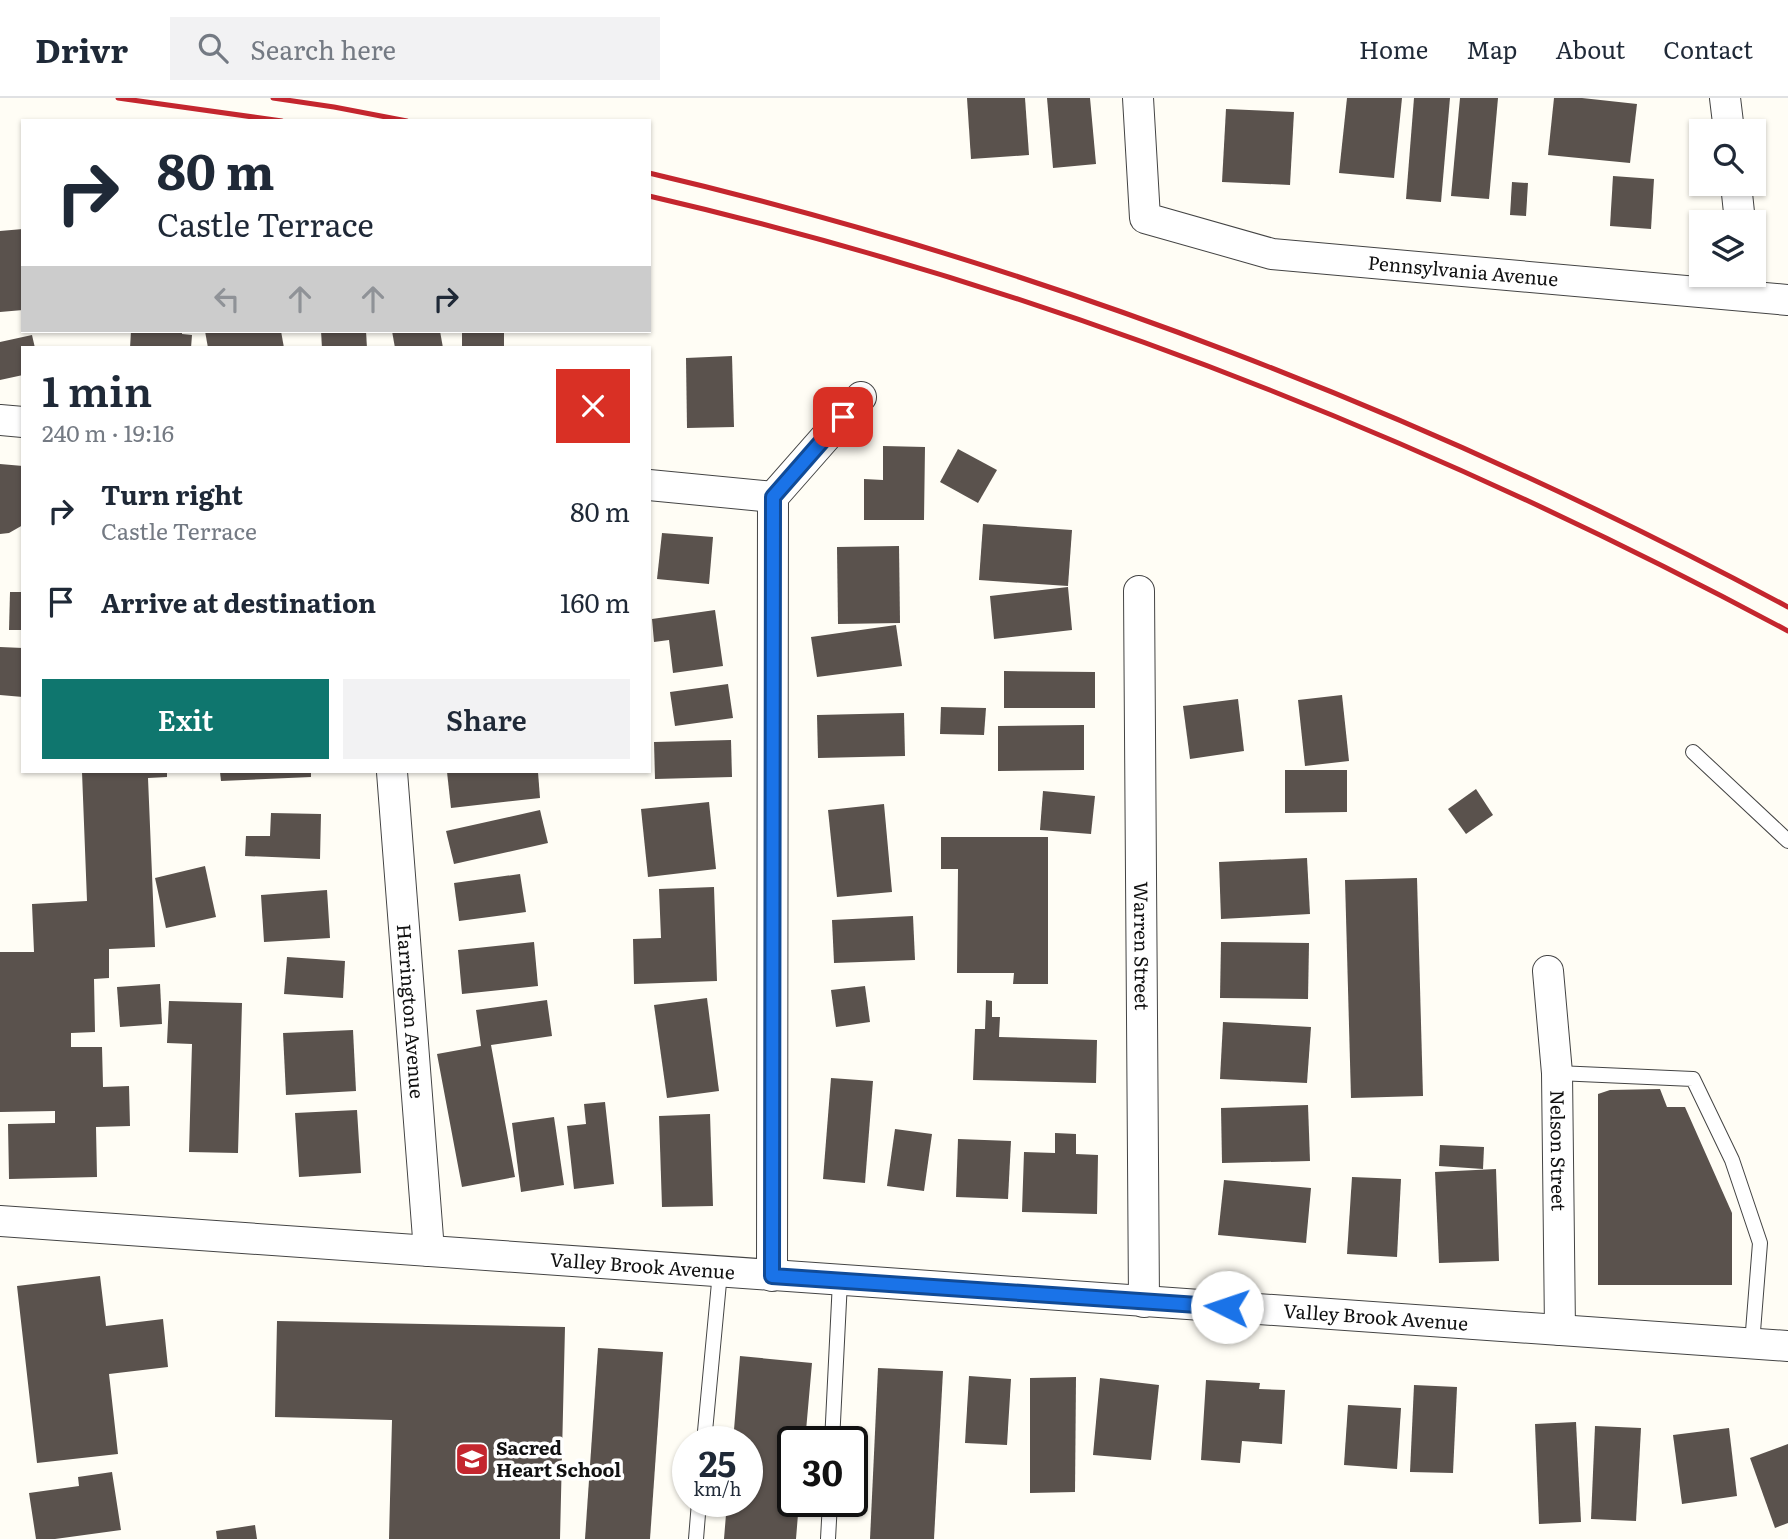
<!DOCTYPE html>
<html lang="en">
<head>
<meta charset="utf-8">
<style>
	:root { --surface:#fff; --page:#f2f2f3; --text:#1f2937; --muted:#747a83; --line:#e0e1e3; --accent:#0f766e }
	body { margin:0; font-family:Literata,serif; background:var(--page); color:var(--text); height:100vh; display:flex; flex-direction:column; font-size:26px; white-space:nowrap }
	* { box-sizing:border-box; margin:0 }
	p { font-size:23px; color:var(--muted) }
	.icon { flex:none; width:38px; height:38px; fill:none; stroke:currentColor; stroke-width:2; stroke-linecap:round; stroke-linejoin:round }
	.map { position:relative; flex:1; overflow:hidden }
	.panel { position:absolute; left:21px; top:248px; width:630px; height:427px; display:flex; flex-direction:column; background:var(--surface); border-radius:0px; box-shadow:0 2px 5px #0004 }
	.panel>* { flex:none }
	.hud { position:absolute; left:21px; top:21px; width:630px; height:214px; border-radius:0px; box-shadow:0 2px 5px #0004; background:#fff; color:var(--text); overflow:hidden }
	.buttons { position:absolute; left:1689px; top:21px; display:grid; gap:14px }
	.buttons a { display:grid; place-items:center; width:77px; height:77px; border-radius:0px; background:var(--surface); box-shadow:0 2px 5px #0004; font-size:35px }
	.speed { position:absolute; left:672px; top:1328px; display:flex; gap:14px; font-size:35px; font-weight:700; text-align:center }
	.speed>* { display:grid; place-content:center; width:91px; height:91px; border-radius:50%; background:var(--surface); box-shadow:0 2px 5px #0004; line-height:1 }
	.speed small { font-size:18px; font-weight:400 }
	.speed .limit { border:4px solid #111; border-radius:10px; background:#fff; color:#111 }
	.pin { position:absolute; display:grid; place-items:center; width:60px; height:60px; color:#fff; margin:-30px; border-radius:14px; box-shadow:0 4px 10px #0006 }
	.me { position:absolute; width:77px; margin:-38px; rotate:274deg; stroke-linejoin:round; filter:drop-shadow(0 0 5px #0008) }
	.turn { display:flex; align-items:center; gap:24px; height:147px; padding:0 21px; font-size:32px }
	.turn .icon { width:91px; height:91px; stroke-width:2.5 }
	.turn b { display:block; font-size:49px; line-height:60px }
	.lanes { display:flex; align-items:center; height:66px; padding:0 21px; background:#0003; justify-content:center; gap:35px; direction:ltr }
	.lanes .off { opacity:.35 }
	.round { display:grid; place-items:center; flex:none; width:74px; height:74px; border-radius:0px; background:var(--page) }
	.overview { display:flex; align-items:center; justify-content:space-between; height:119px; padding:0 21px }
	h1 { font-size:42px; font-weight:600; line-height:52px }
	.action { display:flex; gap:14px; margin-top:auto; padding:14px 21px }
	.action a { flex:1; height:80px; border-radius:0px; background:var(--accent); color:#fff; font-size:28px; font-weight:600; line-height:80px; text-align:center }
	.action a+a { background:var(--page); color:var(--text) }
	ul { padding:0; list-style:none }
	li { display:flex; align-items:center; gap:21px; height:91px; padding:0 21px }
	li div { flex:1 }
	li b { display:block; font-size:26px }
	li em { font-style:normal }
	header { display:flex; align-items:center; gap:42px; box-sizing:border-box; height:98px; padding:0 35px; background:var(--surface); border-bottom:2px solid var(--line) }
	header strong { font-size:33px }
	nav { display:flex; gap:38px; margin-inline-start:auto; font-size:24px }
	.search { width:490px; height:63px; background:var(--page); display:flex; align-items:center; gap:18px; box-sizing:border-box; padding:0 24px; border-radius:0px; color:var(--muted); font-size:26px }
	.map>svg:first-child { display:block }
</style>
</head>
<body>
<header>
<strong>Drivr</strong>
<div class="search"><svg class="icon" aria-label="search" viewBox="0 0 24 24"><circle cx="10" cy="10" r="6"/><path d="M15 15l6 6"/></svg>Search here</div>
<nav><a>Home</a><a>Map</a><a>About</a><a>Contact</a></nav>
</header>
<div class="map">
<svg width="1788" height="1441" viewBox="0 0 1788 1441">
	<rect width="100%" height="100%" fill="#fffdf5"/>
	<g fill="#5a524d">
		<path d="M967 0H1025L1029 57 971 61Z"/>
		<path d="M1047 0H1090L1096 66 1053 70Z"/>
		<path d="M1347 0H1402L1394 80 1339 75Z"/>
		<path d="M1414 0H1450L1441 104 1406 101Z"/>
		<path d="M1460 0H1498L1489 101 1451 98Z"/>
		<path d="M1554 0H1582L1637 6 1630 65 1548 57Z"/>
		<path d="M1226 11 1294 14 1290 87 1222 84Z"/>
		<path d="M1613 78 1654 81 1651 131 1610 128Z"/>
		<path d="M1512 84 1528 85 1526 118 1510 117Z"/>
		<path d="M23 131V212L0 214V133Z"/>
		<path d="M131 233H182V236L192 237 191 250H130Z"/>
		<path d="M205 233H281L284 250H208Z"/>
		<path d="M321 233H366L367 250H322Z"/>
		<path d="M392 233H440L443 250H395Z"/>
		<rect x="462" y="233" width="42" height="17"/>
		<path d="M32 237 35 250H23V277L0 282V244Z"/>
		<path d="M732 258 734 329 687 330 686 260Z"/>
		<path d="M883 348 925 349 924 422H864V381L883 382Z"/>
		<path d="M958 351 997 372 978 405 940 384Z"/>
		<path d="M0 366 23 368V427L9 435 0 436Z"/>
		<path d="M983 426 1072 432 1068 488 979 482Z"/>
		<path d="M662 435 713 439 709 486 657 481Z"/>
		<path d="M899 448 900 525 838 526 837 449Z"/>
		<path d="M1068 489 1072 532 994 541 990 498Z"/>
		<path d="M10 494H23V532H9Z"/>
		<path d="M715 512 723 568 673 575 669 542 654 544 652 521Z"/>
		<path d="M896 527 902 568 817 579 811 539Z"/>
		<path d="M0 549 23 550V599L0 597Z"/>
		<path d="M1004 573 1095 574V610H1004Z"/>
		<path d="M728 586 733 620 675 628 670 594Z"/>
		<path d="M1342 597 1349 663 1305 668 1298 602Z"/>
		<path d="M1238 601 1244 653 1190 661 1183 608Z"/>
		<path d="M941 609 986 610 984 637 940 636Z"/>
		<path d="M904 615 905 658 818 660 817 617Z"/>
		<path d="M1084 627V672L998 673V628Z"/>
		<path d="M731 642 732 679 655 681 654 644Z"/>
		<path d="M1285 672H1347V714L1285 715Z"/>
		<path d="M82 674H167V679L148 680 155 849 109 851V880L94 881 95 934 71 935V949H102L103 989 129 988 130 1028 96 1029 97 1079 9 1081 8 1026 55 1025V1013L0 1014V854H34L32 806 87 803Z"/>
		<path d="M220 674H311V679L221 683Z"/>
		<path d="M447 674H538L540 700 451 710Z"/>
		<path d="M1476 691 1493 717 1466 736 1448 711Z"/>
		<path d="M1043 693 1095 698 1091 736 1040 732Z"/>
		<path d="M709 704 716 771 648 779 641 711Z"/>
		<path d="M884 706 892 794 837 799 828 712Z"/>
		<path d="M540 712 548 745 454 766 446 733Z"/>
		<path d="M271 715 321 716 320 761 245 758 246 738H270Z"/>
		<path d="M941 739H1048V886H1013L1014 875H957L958 771H941Z"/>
		<path d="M1307 760 1310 816 1221 821 1219 764Z"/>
		<path d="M205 768 216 819 166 830 155 780Z"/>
		<path d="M520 776 526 814 459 823 454 785Z"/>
		<path d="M1417 780 1423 998 1351 1000 1345 782Z"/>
		<path d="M714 789 717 883 634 886 633 841 661 840 659 791Z"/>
		<path d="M327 792 330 840 264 844 261 797Z"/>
		<path d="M913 818 915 862 834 865 832 822Z"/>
		<path d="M534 844 538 888 462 896 458 852Z"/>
		<path d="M1221 844 1309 845 1308 901 1220 900Z"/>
		<path d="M287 859 345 863 343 900 284 896Z"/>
		<path d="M160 886 162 926 120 929 117 889Z"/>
		<path d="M865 888 870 924 836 929 831 892Z"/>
		<path d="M707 900 719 993 667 1000 654 907Z"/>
		<path d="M547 902 552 938 491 947 515 1079 462 1089 437 956 481 948 476 912Z"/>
		<path d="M986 902 992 903V919H1000L999 939 1097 942 1096 985 973 982 975 931H985Z"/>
		<path d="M169 903 242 905 238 1055 189 1054 192 946 167 945Z"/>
		<path d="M1223 924 1311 929 1307 985 1220 981Z"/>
		<path d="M353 932 356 993 286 997 283 935Z"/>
		<path d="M831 980 873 983 865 1085 823 1081Z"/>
		<path d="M1660 991 1667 1009H1685L1732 1115V1187H1598V996L1610 992Z"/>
		<path d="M605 1004 614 1086 574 1091 567 1028 586 1026 584 1006Z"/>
		<path d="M1308 1007 1310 1063 1222 1065 1221 1010Z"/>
		<path d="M357 1012 361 1075 299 1079 295 1015Z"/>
		<path d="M710 1016 713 1108 662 1109 659 1018Z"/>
		<path d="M554 1019 564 1087 521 1094 512 1025Z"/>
		<path d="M895 1031 932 1036 924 1093 887 1088Z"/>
		<path d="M1055 1035 1076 1036V1056L1098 1057 1097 1116 1022 1114 1024 1054 1055 1055Z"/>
		<path d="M958 1041 1011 1043 1008 1101 956 1099Z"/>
		<path d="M1440 1047 1484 1049 1483 1071 1439 1068Z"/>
		<path d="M1496 1071 1499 1163 1439 1165 1435 1074Z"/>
		<path d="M1352 1079 1401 1081 1397 1159 1347 1156Z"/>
		<path d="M1224 1082 1311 1090 1306 1145 1218 1137Z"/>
		<path d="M100 1178 106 1228 163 1221 168 1269 109 1276 118 1356 37 1365 17 1188Z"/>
		<path d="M277 1223 565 1229 560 1441H389L392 1322 275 1319Z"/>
		<path d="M598 1250 663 1254 650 1441H585Z"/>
		<path d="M740 1258 812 1265 805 1344H793V1404H799L796 1441H724L727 1404H747V1344H733Z"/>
		<path d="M878 1270 943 1273 934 1441H870Z"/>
		<path d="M969 1278 1011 1281 1007 1347 965 1345Z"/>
		<path d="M1076 1279 1075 1394 1030 1395V1280Z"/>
		<path d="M1100 1280 1159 1287 1151 1362 1093 1357Z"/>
		<path d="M1206 1282 1260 1285 1259 1291 1285 1292 1282 1346 1242 1343 1240 1365 1201 1362Z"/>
		<path d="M1414 1287 1457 1289 1453 1375 1410 1374Z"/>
		<path d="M1348 1307 1401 1310 1397 1371 1344 1367Z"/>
		<path d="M1576 1324 1581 1424 1539 1426 1535 1326Z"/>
		<path d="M1595 1328 1641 1330 1636 1423 1591 1421Z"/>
		<path d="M1729 1330 1737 1398 1682 1406 1673 1337Z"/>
		<path d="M1788 1346V1425L1775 1430 1750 1360Z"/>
		<path d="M112 1374 121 1432 55 1441H36L29 1395 79 1388 78 1379Z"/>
		<path d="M255 1427 257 1441H217L216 1433Z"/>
	</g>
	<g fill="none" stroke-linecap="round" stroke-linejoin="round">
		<g stroke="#444" stroke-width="16">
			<g id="lane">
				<path d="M1693 654 1788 743"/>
				<path d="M1557 975 1693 981 1732 1062 1760 1145 1752 1246"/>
				<path d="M704 1344 720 1174"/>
				<path d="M832 1344 840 1183"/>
				<path d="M696 1441 699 1404"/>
				<path d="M828 1441 830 1404"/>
			</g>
		</g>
		<g stroke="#444" stroke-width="32">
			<g id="street">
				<path id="s1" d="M1138 0 1145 120 1272 156 1788 202"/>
				<path d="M1725 0 1729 33"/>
				<path d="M1736 86 1740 124"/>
				<path d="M0 322 23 324"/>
				<path d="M649 387 773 399"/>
				<path id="s2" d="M1139 493 1144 1204"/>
				<path id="s3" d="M392 674 429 1153"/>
				<path id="s4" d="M1548 873 1557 975 1560 1232"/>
				<path id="s5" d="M0 1123 1788 1248"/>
				<path d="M772 1178 773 399 861 299"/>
			</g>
		</g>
		<use href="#lane" stroke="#fff" stroke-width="14"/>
		<use href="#street" stroke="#fff" stroke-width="30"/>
		<g stroke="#c4262e" stroke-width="5">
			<path d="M118 0 282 23"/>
			<path d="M273 0 334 9 407 23"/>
			<path d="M649 75C1045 168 1430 317 1788 509"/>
			<path d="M649 98C1046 190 1430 341 1788 533"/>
		</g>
	</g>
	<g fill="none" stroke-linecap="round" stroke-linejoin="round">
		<g stroke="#114b97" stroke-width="18">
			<path id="route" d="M843 319 773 399 772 1178 1227 1209"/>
		</g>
		<use href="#route" stroke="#1a73e8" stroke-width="12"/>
	</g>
	<defs>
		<g id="school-square" transform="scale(1.75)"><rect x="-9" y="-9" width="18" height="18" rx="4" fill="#c4262e" stroke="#fff"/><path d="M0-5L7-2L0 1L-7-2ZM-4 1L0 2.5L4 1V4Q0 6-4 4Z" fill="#fff"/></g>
	</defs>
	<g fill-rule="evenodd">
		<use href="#school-square" x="472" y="1361"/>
	</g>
	<g text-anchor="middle" stroke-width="7" stroke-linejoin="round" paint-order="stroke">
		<g font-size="19" fill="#111" stroke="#fff">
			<text dy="7" stroke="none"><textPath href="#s1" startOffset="444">Pennsylvania Avenue</textPath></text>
			<text dy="7" stroke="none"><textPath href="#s2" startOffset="355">Warren Street</textPath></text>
			<text dy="7" stroke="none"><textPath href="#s3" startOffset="240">Harrington Avenue</textPath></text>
			<text dy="7" stroke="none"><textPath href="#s4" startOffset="180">Nelson Street</textPath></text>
			<text dy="7" stroke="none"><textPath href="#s5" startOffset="644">Valley Brook Avenue</textPath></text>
			<text dy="7" stroke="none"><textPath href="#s5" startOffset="1379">Valley Brook Avenue</textPath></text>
		</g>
		<g font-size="19" font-weight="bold" fill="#111" stroke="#fff" text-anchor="start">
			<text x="496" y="1357">Sacred<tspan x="496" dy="22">Heart School</tspan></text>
		</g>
	</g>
</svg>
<div class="buttons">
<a><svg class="icon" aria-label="search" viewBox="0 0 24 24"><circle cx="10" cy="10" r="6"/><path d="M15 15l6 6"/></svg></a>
<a><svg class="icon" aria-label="layers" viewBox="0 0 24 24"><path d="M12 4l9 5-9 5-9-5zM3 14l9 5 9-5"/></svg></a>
</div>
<div class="speed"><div>25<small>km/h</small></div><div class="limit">30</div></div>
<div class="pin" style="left:843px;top:319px;background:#d93025"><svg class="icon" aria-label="arrive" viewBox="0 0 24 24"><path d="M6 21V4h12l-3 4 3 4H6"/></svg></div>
<svg class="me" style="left:1227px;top:1209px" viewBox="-20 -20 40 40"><circle r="19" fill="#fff"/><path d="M0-13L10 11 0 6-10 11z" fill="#1a73e8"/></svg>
<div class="hud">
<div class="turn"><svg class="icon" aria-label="right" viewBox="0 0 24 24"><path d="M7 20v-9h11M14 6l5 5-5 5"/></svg><div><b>80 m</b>Castle Terrace</div></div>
<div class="lanes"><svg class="icon off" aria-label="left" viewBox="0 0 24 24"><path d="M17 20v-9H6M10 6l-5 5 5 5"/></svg><svg class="icon off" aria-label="ahead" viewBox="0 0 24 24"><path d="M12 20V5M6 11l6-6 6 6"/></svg><svg class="icon off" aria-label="ahead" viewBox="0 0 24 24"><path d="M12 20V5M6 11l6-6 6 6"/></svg><svg class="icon" aria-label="right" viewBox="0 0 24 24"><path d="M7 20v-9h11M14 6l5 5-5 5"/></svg></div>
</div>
<section class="panel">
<div class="overview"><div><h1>1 min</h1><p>240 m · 19:16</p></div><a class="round" style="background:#d93025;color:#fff"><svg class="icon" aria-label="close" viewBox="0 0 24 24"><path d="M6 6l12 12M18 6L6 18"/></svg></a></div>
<ul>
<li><svg class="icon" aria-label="right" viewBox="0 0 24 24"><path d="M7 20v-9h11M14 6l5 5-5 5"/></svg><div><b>Turn right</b><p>Castle Terrace</p></div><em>80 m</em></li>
<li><svg class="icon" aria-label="arrive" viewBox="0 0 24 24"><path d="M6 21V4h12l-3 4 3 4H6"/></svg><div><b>Arrive at destination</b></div><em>160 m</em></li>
</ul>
<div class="action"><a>Exit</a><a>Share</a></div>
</section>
</div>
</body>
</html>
